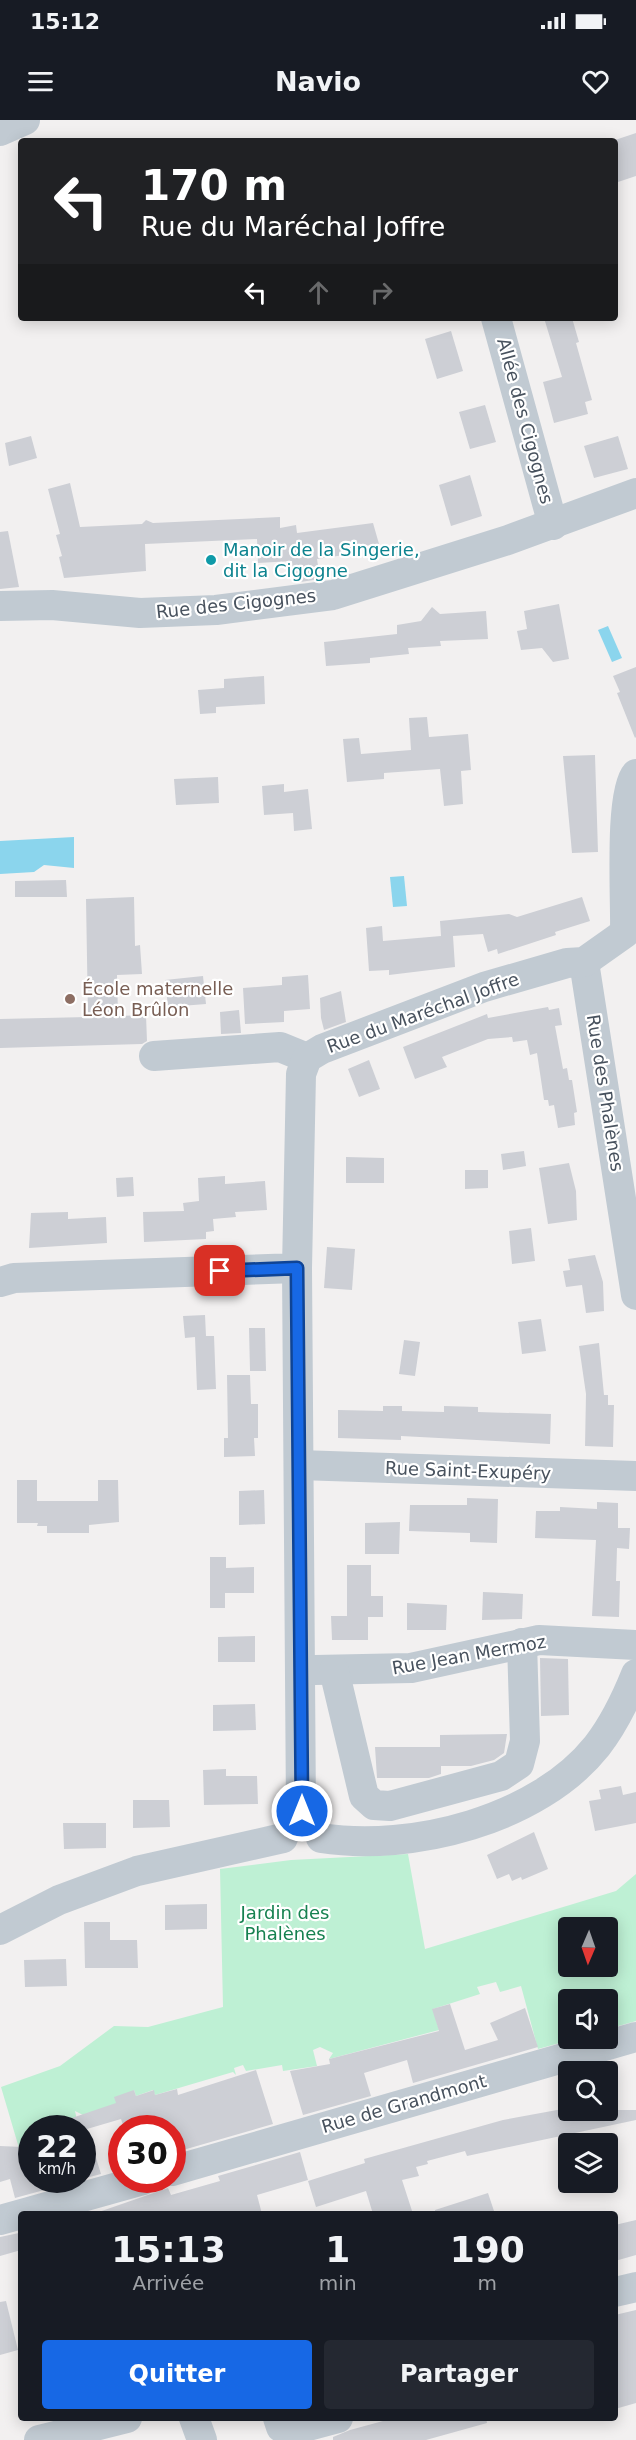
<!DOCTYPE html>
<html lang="fr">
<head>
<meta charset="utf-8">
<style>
	:root { --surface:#171b24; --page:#242831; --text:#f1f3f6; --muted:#9ea1a6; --accent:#1768e5 }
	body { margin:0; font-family:"DejaVu Sans",sans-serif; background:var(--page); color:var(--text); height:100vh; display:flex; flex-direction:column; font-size:22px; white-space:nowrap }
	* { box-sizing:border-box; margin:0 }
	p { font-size:20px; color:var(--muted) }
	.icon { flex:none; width:33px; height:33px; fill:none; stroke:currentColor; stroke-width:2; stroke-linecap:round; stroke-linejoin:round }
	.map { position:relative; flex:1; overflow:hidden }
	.drawer { position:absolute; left:18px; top:2091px; width:600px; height:210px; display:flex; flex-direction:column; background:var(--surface); border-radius:6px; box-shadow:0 3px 15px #0003 }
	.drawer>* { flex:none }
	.hud { position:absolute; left:18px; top:18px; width:600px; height:183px; border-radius:6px; box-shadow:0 3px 15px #0003; background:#202124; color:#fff; overflow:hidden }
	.needle { width:39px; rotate:182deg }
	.controls { position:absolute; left:558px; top:1797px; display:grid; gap:12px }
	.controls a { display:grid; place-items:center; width:60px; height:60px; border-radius:6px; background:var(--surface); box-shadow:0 3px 15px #0003; font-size:30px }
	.speed { position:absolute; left:18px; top:1995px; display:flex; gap:12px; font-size:30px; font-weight:700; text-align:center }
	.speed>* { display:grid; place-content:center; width:78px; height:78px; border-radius:50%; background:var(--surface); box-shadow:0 3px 15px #0003; line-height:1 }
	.speed small { font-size:15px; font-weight:400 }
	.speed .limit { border:9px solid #d22; background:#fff; color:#111 }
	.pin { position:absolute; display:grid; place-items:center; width:51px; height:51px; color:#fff; margin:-26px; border-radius:12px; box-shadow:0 3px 9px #0006 }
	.me { position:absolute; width:66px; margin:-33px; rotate:0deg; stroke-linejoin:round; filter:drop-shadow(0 0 4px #0008) }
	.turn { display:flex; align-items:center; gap:21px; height:126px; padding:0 24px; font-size:27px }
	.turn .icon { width:78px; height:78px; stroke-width:2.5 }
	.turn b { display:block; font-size:42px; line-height:51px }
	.lanes { display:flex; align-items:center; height:57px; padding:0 24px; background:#0003; justify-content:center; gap:30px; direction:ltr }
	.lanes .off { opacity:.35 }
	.eta { display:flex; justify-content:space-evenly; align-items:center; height:102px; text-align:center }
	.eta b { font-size:36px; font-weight:800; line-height:42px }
	.primary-button { display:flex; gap:12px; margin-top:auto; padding:12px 24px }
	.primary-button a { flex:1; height:69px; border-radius:6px; background:var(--accent); color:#fff; font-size:24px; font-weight:800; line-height:69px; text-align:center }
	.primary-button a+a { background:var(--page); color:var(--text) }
	.status { display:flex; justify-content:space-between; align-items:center; height:42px; padding:0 30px; background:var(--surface); direction:ltr }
	.status svg { height:16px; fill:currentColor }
	header { display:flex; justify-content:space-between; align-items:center; height:78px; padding:0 24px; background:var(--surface); font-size:27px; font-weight:800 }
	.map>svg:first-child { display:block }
</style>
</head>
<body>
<div class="status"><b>15:12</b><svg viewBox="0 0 49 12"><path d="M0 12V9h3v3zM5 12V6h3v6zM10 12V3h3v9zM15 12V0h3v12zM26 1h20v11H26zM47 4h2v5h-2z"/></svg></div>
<header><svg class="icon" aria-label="menu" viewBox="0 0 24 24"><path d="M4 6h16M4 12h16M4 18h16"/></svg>Navio<svg class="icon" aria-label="heart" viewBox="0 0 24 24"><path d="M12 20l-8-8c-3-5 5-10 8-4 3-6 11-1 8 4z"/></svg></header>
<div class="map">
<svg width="636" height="2320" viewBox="0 0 636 2320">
	<rect width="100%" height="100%" fill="#f2f0f0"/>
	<path fill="#bef0d4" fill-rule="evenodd" d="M408 1734 425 1829 616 1771 636 1754V1901L608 1909V1880H568V1918L574 1919 538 1929 521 1866 500 1872 496 1862 477 1867 480 1874 433 1889 439 1910 329 1939 333 1933 320 1927 313 1930 317 1946 283 1951 282 1945 246 1951 243 1945 234 1948 236 1955 233 1952 155 1975 153 1970 136 1976 134 1970 116 1984 83 1995 75 1991 77 2000 43 2008H32L31 2024 19 2028 1 1967 60 1946 114 1906 148 1907 223 1887 220 1749 291 1740ZM568 1808H608V1846H568Z"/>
	<g fill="#8bd5ed">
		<path d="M608 506 622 538 612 542 598 510Z"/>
		<path d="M74 717V748L44 745 34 752 0 754V721Z"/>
		<path d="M404 756 407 786 393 787 390 757Z"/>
	</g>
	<g fill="#cdcfd5">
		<path d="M636 13V56L615 63V20Z"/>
		<path d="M544 198H572L579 222 576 223 592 280 585 282 588 294 554 303 543 262 562 257Z"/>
		<path d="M451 211 463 251 437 259 425 219Z"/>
		<path d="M485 285 496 322 470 329 459 292Z"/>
		<path d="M31 316 37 338 9 346 5 323Z"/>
		<path d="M618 316 628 349 594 358 584 326Z"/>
		<path d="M470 355 482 396 451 406 439 365Z"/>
		<path d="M70 363 80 407 142 404 146 400 153 403 280 397V408L296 405 297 413 373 403 379 424 343 429 344 435 317 439 320 459 294 463 292 441 258 443 257 419 145 424 146 451 64 458 59 437 62 436 56 415 60 414 48 369Z"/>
		<path d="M8 411 19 467 0 469V412Z"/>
		<path d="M559 484 569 539 553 542 542 528 521 530 517 511 527 509 524 491Z"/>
		<path d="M432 487 440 494 486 491 488 519 440 521 441 526 408 528 409 534 370 538V543L326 546 324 522 397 514V505L421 501Z"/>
		<path d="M636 547V617L635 618 617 573 620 572 613 556Z"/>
		<path d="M264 556 265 584 216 587V593L200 594 198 570 224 568V559Z"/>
		<path d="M427 597 429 617 468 614 471 650 461 651 463 684 444 686 440 649 384 653V659L347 662 343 619 359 618 361 634 411 630 409 598Z"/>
		<path d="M595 635 598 732 572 733 563 636Z"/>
		<path d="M218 657 219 683 176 685 174 659Z"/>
		<path d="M284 664V672L308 669 312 709 294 711 293 693 264 695 262 666Z"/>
		<path d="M66 760 67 777H15V761Z"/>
		<path d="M134 777 135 826 140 825 142 854 117 855 118 896 146 895 147 921 142 924 0 928V899L88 897 86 779Z"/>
		<path d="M582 777 590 801 555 812 556 815 498 834 497 829 488 832 483 814 453 816 455 847 389 855V850L369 851 366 808 382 806 383 821 441 816 440 801 509 794 517 797Z"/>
		<path d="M308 855 310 889 284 891V902L245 904 243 868 282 865V857Z"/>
		<path d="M203 856 206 884 168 887 165 860Z"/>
		<path d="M341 871 346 902 324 910 321 898 320 878Z"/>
		<path d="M548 887 549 890 559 888 562 905 555 906 563 949 567 948 569 960H572L577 992 574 993 575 1005 558 1008 554 985 549 986 548 980H544L537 933 530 935 527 920 513 922 512 917 488 919 442 937 447 947 415 959 403 927 487 894 488 898Z"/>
		<path d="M239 890 241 913 221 914 220 892Z"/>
		<path d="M369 940 380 969 359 977 348 949Z"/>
		<path d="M524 1031 526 1046 503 1050 501 1034Z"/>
		<path d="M346 1037 384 1038V1063H346Z"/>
		<path d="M569 1043 576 1071 577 1100 548 1104 539 1048Z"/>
		<path d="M465 1050H488V1068L465 1069Z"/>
		<path d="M225 1056V1064L265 1061 267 1090 235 1092 236 1097 213 1099 214 1111 206 1112V1119L144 1122 143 1092 184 1091 183 1083 199 1081 198 1058Z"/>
		<path d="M133 1057 134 1076 117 1077 116 1058Z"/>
		<path d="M68 1092V1099L106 1097 107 1123 29 1128 31 1093Z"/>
		<path d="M531 1108 535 1141 512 1144 509 1111Z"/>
		<path d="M327 1127 355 1129 352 1170 324 1168Z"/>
		<path d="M595 1135 603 1162 604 1191 586 1193 582 1165 566 1167 563 1151 570 1150 568 1139Z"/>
		<path d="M205 1195 206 1216H214L216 1269 197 1270 195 1217 185 1218 183 1196Z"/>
		<path d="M541 1199 546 1231 522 1234 518 1202Z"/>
		<path d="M249 1208H265L266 1251H250Z"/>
		<path d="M404 1220 420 1222 415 1256 399 1254Z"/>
		<path d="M599 1223 604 1275H608V1285H614L613 1327 585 1326 586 1274 579 1226Z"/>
		<path d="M227 1255H250L251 1284H258V1318H254L255 1336 224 1337V1318H228Z"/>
		<path d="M383 1286H402V1291L444 1292V1286L478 1287V1292L551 1294 550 1324 401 1316V1320L338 1318V1290L383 1291Z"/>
		<path d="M17 1360H37V1381H98V1360H118L119 1402 89 1405V1413H47V1406H37L38 1403H17Z"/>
		<path d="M264 1370 265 1404 239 1405V1371Z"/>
		<path d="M467 1378 498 1379 497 1423 470 1422V1413L409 1411 410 1385H467Z"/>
		<path d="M597 1382 618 1383V1408H630L629 1429 617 1428 616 1461H620L619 1497 592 1496 596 1420 535 1418 536 1391H560V1387L597 1389Z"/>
		<path d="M400 1402 399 1434H365V1403Z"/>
		<path d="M210 1437H226V1448L254 1447V1473H225V1488H210Z"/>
		<path d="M347 1445H371V1476H383V1497H368V1520H332L331 1496H347Z"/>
		<path d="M483 1472 523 1474 522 1499 482 1500Z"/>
		<path d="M407 1483 447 1485 446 1510H407Z"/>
		<path d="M255 1516V1542H218V1517Z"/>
		<path d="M540 1538 568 1539 569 1595 541 1596Z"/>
		<path d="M255 1584 256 1610 213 1611V1585Z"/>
		<path d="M507 1614 504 1633 494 1640 471 1646H441V1654L429 1658H377L375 1627H440V1615Z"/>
		<path d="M226 1649V1656H257L258 1684 204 1685 203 1650Z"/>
		<path d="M621 1666 623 1675 636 1672V1703L595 1711 589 1681 601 1679 599 1670Z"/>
		<path d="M133 1680H169L170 1707 133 1708Z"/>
		<path d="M63 1703H106V1728L64 1729Z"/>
		<path d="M534 1712 548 1749 522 1760 521 1757 512 1761 509 1754 497 1759 487 1735Z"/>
		<path d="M207 1784V1809L165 1810V1785Z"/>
		<path d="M84 1802H110V1820H137L138 1848H85Z"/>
		<path d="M66 1839 67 1866 25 1867 24 1840Z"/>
		<path d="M450 1884 465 1930 498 1920 490 1903 525 1888 538 1927 413 1963 407 1940 364 1953 371 1976 303 1995 290 1951 330 1944 329 1939 439 1911 432 1889Z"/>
		<path d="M256 1950 273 2004 176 2032 172 2008H124L121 1999 87 2009 101 2054 82 2059V2008H65L63 2001 116 1983 114 1977 134 1970 136 1976 154 1970 155 1975 177 1969 178 1975Z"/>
		<path d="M568 1988V1990H636V2000L467 2036 465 2031 427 2041 428 2044 416 2047 419 2056 402 2060 413 2094H373L366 2071 316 2087 308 2061 365 2043 364 2039 503 2000Z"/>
		<path d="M32 2024V2060H66V2064L15 2078 10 2059 0 2062V2026L22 2027Z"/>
		<path d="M300 2032 308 2060 257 2075 262 2094H93L168 2068 171 2075 220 2061 218 2056Z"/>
		<path d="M488 2073 495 2094H435V2090Z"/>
		<path d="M636 2100V2135L615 2141V2105Z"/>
		<path d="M19 2113 21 2130 0 2136V2117Z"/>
		<path d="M6 2181 18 2230 0 2235V2182Z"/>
		<path d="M636 2190V2283L615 2289V2195Z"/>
		<path d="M394 2298H486L487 2303 426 2320H333V2317L350 2310Z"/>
	</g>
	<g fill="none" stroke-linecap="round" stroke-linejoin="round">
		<g stroke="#c1cad2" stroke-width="30">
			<path d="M0 11 25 0"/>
			<path d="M496 198 553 405"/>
			<path d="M0 486 52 485 140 493 216 490 333 475 508 420 636 373"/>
			<path d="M584 842 636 1175"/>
			<path d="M154 936 280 927 307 938"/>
			<path d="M297 1148 301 1691"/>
			<path d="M0 1162 14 1158 297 1148 301 954 307 938 322 929 484 867 567 843 584 842 625 813C626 783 619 673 636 654"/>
			<path d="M299 1345 636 1356"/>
			<path d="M315 1550 411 1548 539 1520 636 1525"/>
			<path d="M334 1550 364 1676 374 1685 390 1686 501 1656 519 1644 525 1621 522 1523"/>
			<path d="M321 1718C412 1732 538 1700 597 1626 614 1604 626 1579 636 1554"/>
			<path d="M0 1810 59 1780 137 1751 283 1718"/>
			<path d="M172 2051 636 1917"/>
			<path d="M0 2100 143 2060"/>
			<path d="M615 2172 636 2167"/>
			<path d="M194 2298 202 2320"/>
			<path d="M278 2298 281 2307 297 2309 338 2298"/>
			<path d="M39 2320 127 2298"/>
		</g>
	</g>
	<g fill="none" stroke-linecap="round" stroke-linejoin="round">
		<g stroke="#0f4495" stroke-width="15">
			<path id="route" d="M220 1151 297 1148 302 1691"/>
		</g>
		<use href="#route" stroke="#1768e5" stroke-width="10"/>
	</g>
	<circle fill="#0f9aa8" stroke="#fff" stroke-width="2" cx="211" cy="440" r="6"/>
	<circle fill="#8d6e63" stroke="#fff" stroke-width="2" cx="70" cy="879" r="6"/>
	<g text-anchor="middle" stroke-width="4.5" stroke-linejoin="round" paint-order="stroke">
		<g font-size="18" fill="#48525e" stroke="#fff">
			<text transform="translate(525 301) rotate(75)" y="6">Allée des Cigognes</text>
			<text transform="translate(236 484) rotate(-6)" y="6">Rue des Cigognes</text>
			<text transform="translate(423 893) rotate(-20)" y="6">Rue du Maréchal Joffre</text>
			<text transform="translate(605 973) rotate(81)" y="6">Rue des Phalènes</text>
			<text transform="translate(468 1351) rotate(2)" y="6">Rue Saint-Exupéry</text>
			<text transform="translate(469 1535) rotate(-10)" y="6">Rue Jean Mermoz</text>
			<text transform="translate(404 1984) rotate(-16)" y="6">Rue de Grandmont</text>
		</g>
		<g font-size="18" fill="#0d838f" stroke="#fff" text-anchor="start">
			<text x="223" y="436">Manoir de la Singerie,<tspan x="223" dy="21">dit la Cigogne</tspan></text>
		</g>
		<g font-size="18" fill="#785e54" stroke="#fff" text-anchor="start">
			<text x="82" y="875">École maternelle<tspan x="82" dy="21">Léon Brûlon</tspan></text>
		</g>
		<g font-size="18" fill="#168150" stroke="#fff">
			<text x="285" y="1799">Jardin des<tspan x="285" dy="21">Phalènes</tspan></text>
		</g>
	</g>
</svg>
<div class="controls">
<a><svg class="needle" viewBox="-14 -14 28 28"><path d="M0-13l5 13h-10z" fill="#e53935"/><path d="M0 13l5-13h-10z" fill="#9ea1a6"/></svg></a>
<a><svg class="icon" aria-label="sound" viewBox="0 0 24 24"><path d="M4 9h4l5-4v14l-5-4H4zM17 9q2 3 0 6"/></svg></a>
<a><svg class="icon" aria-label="search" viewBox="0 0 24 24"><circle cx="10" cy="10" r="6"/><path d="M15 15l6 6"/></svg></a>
<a><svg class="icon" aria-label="layers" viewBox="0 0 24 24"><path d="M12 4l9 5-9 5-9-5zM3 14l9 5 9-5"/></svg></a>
</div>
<div class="speed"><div>22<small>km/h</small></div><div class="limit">30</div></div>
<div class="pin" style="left:220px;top:1151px;background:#d93025"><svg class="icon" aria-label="arrive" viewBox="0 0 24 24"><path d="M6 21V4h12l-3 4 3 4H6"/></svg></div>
<svg class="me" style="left:302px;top:1691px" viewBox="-20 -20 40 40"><circle r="17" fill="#1768e5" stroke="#fff" stroke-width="3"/><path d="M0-11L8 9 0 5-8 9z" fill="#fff"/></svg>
<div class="hud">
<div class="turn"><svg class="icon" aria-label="left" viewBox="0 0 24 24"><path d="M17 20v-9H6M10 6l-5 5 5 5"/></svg><div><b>170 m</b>Rue du Maréchal Joffre</div></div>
<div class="lanes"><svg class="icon" aria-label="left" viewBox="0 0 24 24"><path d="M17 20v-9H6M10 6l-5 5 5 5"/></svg><svg class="icon off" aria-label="ahead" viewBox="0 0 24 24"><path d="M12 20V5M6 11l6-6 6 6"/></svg><svg class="icon off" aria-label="right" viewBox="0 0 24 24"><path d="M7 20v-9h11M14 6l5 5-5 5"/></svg></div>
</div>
<section class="drawer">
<div class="eta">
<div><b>15:13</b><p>Arrivée</p></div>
<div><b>1</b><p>min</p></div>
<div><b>190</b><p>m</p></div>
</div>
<div class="primary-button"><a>Quitter</a><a>Partager</a></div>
</section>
</div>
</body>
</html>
